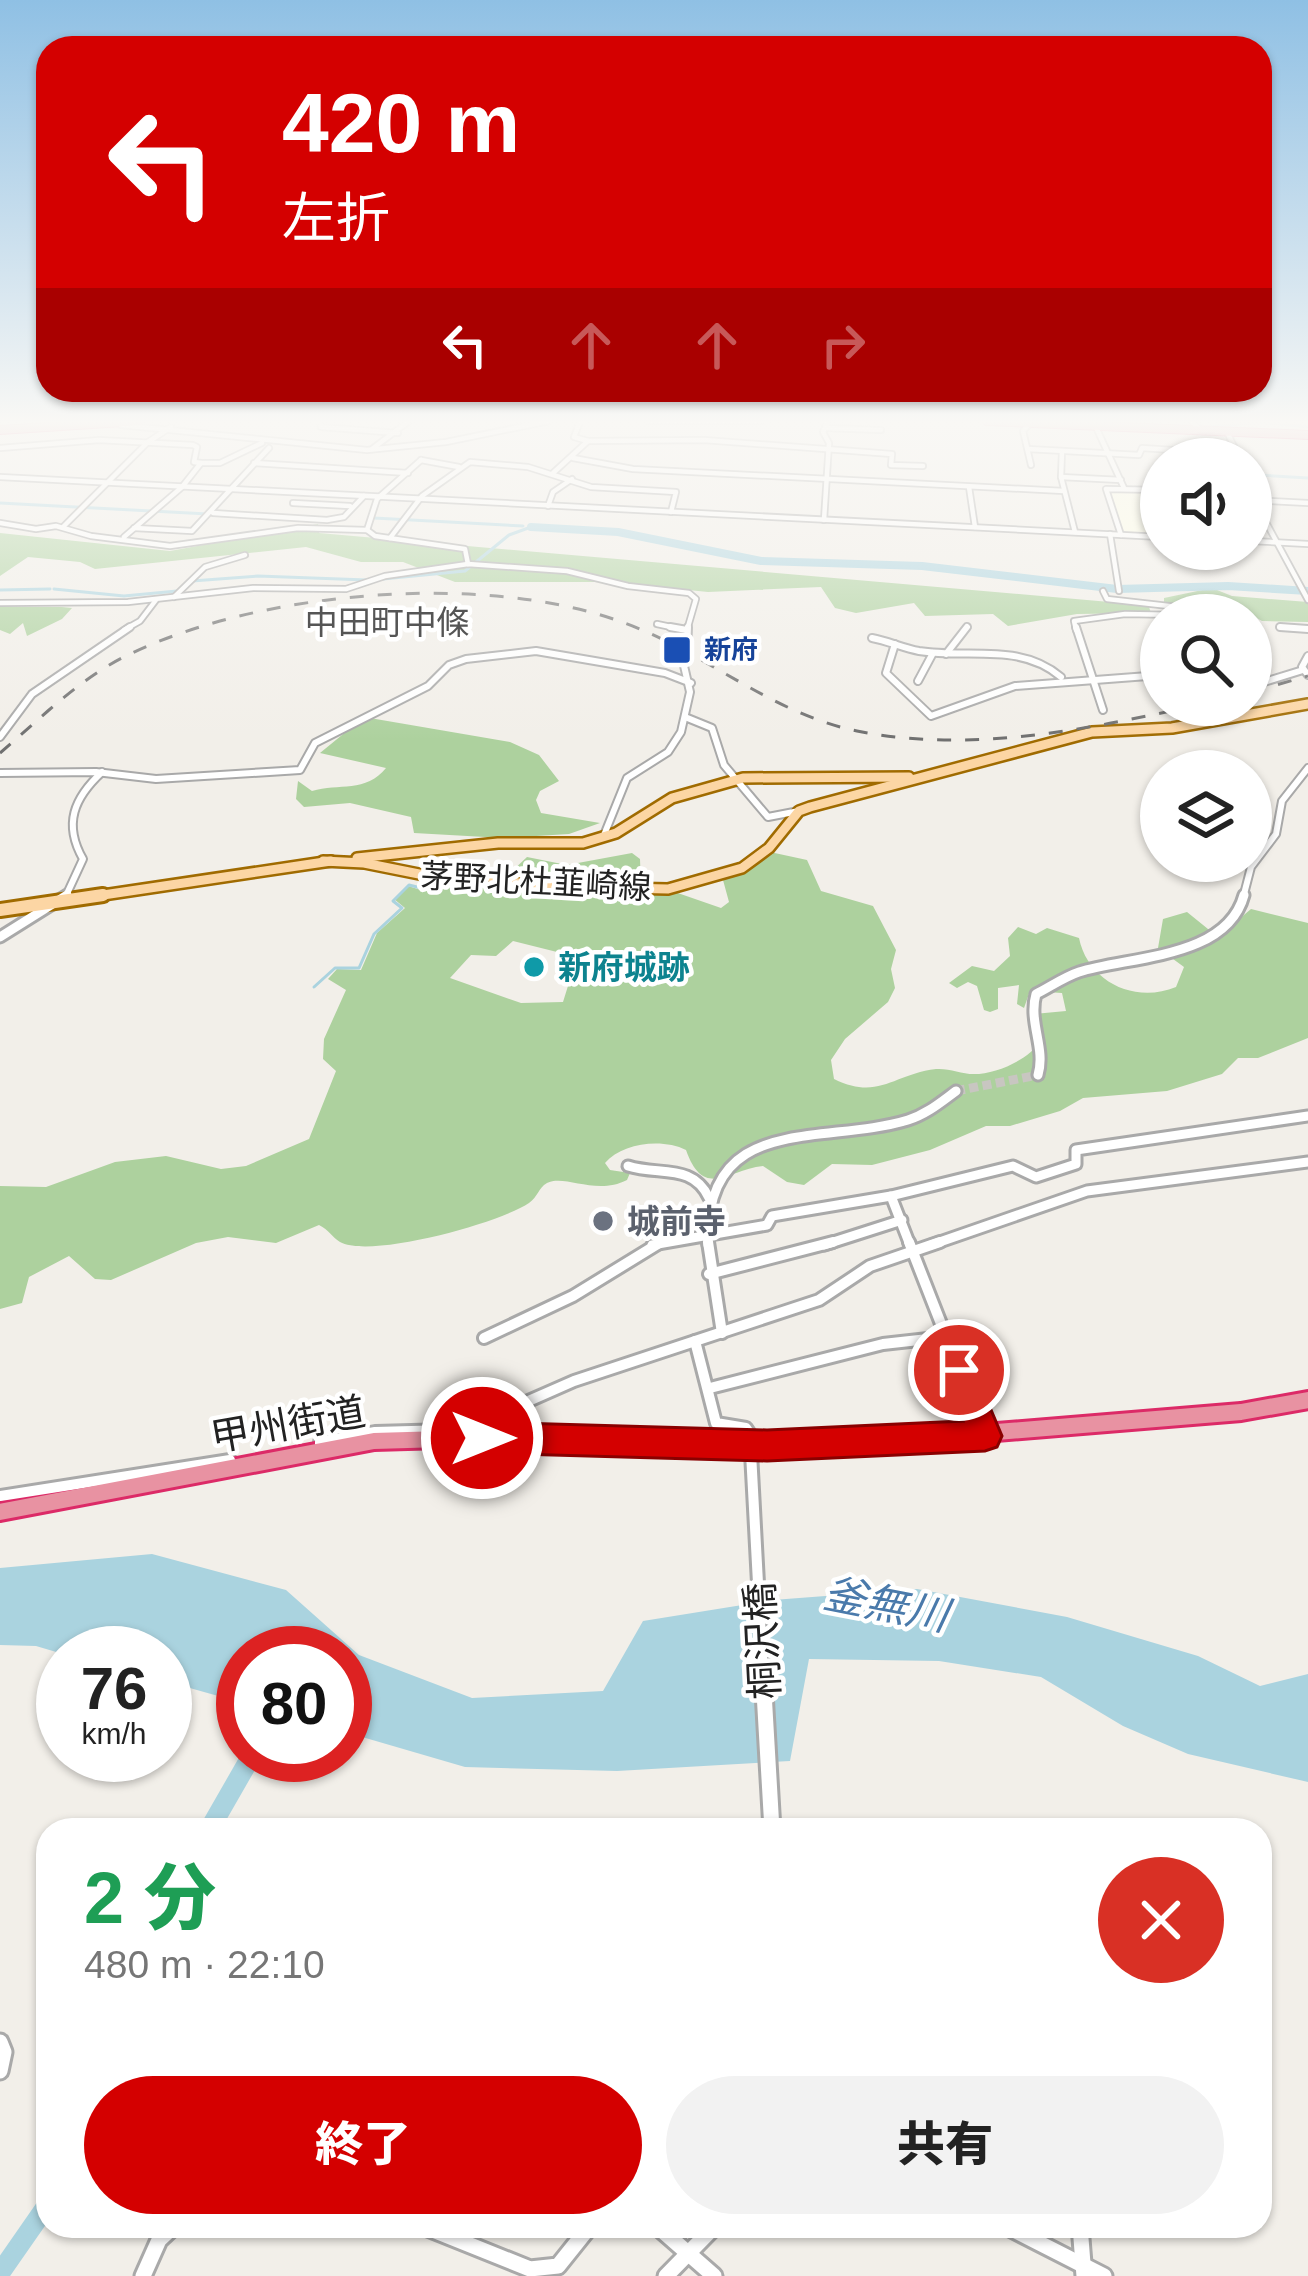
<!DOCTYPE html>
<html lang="ja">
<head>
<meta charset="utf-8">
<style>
	:root { --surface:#fff; --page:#f2f2f2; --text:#222; --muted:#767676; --accent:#d40000 }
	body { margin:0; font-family:Arial,"Noto Sans JP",sans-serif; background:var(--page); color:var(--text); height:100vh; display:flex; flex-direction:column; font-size:45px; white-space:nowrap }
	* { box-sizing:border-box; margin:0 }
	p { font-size:39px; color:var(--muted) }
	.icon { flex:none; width:66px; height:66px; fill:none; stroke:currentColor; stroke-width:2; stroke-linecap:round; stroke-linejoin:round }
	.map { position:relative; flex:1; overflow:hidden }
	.sheet { position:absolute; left:36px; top:1818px; width:1236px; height:420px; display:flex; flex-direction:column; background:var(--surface); border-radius:36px; box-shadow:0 3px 9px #0004 }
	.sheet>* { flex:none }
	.guide { position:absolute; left:36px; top:36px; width:1236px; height:366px; border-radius:36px; box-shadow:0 3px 9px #0004; background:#d40000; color:#fff; overflow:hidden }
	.buttons { position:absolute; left:1140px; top:438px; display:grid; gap:24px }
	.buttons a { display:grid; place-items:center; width:132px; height:132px; border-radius:50%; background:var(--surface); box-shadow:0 3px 9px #0004; font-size:60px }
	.speed { position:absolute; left:36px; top:1626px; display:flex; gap:24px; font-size:60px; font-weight:700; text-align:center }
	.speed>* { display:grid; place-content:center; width:156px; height:156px; border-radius:50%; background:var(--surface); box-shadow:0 3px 9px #0004; line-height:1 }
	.speed small { font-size:30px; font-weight:400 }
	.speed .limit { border:18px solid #d22; background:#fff; color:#111 }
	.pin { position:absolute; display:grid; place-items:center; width:102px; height:102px; color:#fff; margin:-51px; border:6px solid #fff; border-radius:50%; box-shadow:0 3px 12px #0007 }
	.me { position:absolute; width:132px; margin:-66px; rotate:90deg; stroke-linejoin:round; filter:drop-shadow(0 0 9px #0008) }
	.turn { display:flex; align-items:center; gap:42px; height:252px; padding:0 48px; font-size:54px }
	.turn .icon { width:156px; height:156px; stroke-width:2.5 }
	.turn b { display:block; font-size:84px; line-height:102px }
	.lanes { display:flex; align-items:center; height:114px; padding:0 48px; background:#0003; justify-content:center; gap:60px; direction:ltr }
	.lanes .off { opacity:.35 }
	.round { display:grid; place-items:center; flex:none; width:126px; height:126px; border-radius:63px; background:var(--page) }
	.head { display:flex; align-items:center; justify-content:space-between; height:204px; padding:0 48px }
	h1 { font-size:72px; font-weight:800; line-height:90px; color:#1e9e55 }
	.cta { display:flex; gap:24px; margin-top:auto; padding:24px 48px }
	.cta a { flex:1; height:138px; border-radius:72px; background:var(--accent); color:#fff; font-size:48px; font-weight:800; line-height:138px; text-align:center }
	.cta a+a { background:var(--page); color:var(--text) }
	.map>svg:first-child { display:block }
</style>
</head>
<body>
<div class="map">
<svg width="1308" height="2276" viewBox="0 0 1308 2276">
	<rect width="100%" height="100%" fill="#f2efe9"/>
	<path fill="#ffffe5" d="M1108 489 1161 491V535L1122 533Z"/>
	<g fill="#add19e" fill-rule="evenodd">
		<path d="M318 524 319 533 1121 603 1149 607 1151 613 1077 614 1008 626 993 614 925 616 914 603 856 613 835 608 821 587 708 592 609 582H455L403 562H361L306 547 95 569 80 562 28 557 0 576V533L170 551Z"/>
		<path d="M1212 588 1232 596 1308 602V622L1262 621 1251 615H1164V598Z"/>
		<path d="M0 607H62L72 608 62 619 27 636 23 623 10 634 0 630Z"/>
		<path d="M364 717 510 742 539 755 559 781 540 791 536 800 541 813 600 823 569 834 503 838 414 833 411 817 350 803 304 807 296 799 298 781 312 791C339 783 366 793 386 768L320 753Z"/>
		<path d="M770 852 807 860 821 891 873 906 896 950 891 969 895 988 888 1002 845 1039 831 1060 834 1079C879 1101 893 1074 936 1069 949 1068 961 1074 974 1074 997 1074 1029 1059 1041 1041L1034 1014 1066 1011 1062 993 1030 991 1024 1008 1017 1004 1019 985 998 988V1009L990 1012 984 1010 977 986 968 982 957 988 949 983 972 966 994 971 1010 956 1008 938 1018 927 1036 934 1047 928 1079 938C1088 982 1135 1004 1176 987L1184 967 1158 948 1163 919 1187 912 1208 929 1225 931 1251 909 1308 923V1038L1258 1058H1238L1222 1074 1167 1091 1083 1098 1060 1111 1010 1126H986L930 1150 872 1165 832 1164 804 1185 787 1182 763 1166C729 1169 704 1201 686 1150 662 1138 622 1143 605 1163L610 1170 630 1173 627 1180C596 1196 565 1174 547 1183 538 1188 538 1197 529 1203 500 1223 370 1259 340 1242 332 1237 329 1230 319 1225L276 1243 228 1237 196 1243 111 1280 95 1279 69 1256 29 1277 22 1303 0 1309V1186L46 1187 115 1162 166 1156 221 1169 246 1166 309 1139 336 1071 323 1059 324 1039 346 990 328 979 337 969 361 970 377 933 405 908 394 899 408 886 421 890 444 880 480 877 559 890 672 891 721 908 729 902 723 880 747 870ZM513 941 577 957 563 1002 521 1003 450 978 471 955 496 956Z"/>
		<path d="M632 853 640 859 641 887 531 884 507 876 527 857 567 865Z"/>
	</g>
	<path fill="#aad3df" d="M152 1554 286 1590 359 1655 472 1698 603 1691 643 1621 773 1600 917 1589 1067 1617 1198 1656 1260 1686 1308 1674V1782L1188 1754 1123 1726 1041 1677 939 1661 809 1659 790 1761 617 1771 465 1767 345 1732V1653H243V1703L165 1681V1653L63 1654 36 1646 0 1645V1568Z"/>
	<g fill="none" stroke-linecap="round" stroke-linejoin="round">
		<g stroke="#aad3df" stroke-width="3">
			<path d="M1210 427 1261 422 1308 427"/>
			<path d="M1177 454 1237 459"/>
			<path d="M1251 469 1259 475 1308 478"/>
			<path d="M0 503 208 514"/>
			<path d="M374 518 523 526"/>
			<path d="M383 579 465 571 509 535 531 527"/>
			<path d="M192 581 258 576 367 580"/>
			<path d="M54 589 124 596 177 591"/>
			<path d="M0 590 50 589"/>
			<path d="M314 987 335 968H359L374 934 402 908 393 901 409 885 421 888 438 881"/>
		</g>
		<path stroke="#aad3df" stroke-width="8" d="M531 527 618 532 761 561 922 566 1117 589 1228 586 1308 591"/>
		<g stroke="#aad3df" stroke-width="20">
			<path d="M209 1830 252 1755"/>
			<path d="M0 2273 48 2204"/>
		</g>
		<path stroke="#c8c6c1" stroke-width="9" stroke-dasharray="9 4.5" stroke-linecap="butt" d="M956 1091 1038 1075"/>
		<g stroke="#a9a9a9" stroke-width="8">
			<g id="minor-far4">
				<path d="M320 421 321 427 398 433"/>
				<path d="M580 421 574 437 588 441 704 440 892 454 891 465 923 466"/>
				<path d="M649 421H761"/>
				<path d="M1192 421 1200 430"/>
				<path d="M1030 423 1023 431 1031 465"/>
				<path d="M121 425 367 450 446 442 549 421"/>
				<path d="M1095 425 1124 488"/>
				<path d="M825 428 881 430"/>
				<path d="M1227 432 1240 459"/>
				<path d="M0 448 99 440 193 445 197 447 194 462 201 463"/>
				<path d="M372 449 409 421"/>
				<path d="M1028 449 1139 455 1142 448 1173 450"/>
				<path d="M1062 451 1061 477 1075 532"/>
				<path d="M573 458 633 469 1064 491"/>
				<path d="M421 460 459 467"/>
				<path d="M254 463 408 473"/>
				<path d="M553 473 588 441"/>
				<path d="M0 477 1161 537"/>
				<path d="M1061 477 1121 480"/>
				<path d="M969 487 975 527"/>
				<path d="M293 503 350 506"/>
				<path d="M1308 503 1254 500 1308 600"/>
				<path d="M548 506 553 492 572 479"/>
				<path d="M213 513 327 520 344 517 364 496"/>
				<path d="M824 520 829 443 823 432 828 421"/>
				<path d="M0 523 36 529 56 526 91 536 170 546 298 528 367 530 375 536 465 549 468 564"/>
				<path d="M63 527 148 442 171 427"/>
				<path d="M134 528 192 531 269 448"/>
				<path d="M367 530 377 499 421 460"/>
				<path d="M1110 534 1119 591"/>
				<path d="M1121 535 1106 489 1161 490"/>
				<path d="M124 537 182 487 201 463H220L262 443"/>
				<path d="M390 538 422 496 470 462 528 467 591 487 676 492 671 512"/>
				<path d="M1251 541 1308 544"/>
				<path d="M1103 591 1107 599 1213 611 1201 615"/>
				<path d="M174 597 205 567 245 555"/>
				<path d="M0 603 128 602 253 588 346 589 385 576 468 564 567 571 628 586 689 593 696 599 687 630"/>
				<path d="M657 624 685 630"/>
				<path d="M1280 627 1308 629"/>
				<path d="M124 630 140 621 156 600"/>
				<path d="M1076 630 1074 621 1125 614 1180 615"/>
			</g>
		</g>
		<g stroke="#a9a9a9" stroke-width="10">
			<g id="minor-far3">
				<path d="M670 627 687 630"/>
				<path d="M1076 627 1103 710"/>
				<path d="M1280 627 1308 629"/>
				<path d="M872 638C888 641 903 648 919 651 968 659 1020 642 1061 677"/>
				<path d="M895 644 886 673 931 716 1015 686 1161 675"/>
				<path d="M687 652 688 627"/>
				<path d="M946 654 967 627"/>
				<path d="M1308 656 1302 667 1308 675"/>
				<path d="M918 681 933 653"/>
				<path d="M1251 686 1303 670"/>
				<path d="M685 717 712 728 724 765 768 817 799 811"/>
				<path d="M0 737 32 694 130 627"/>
				<path d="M0 773 96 772 156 779 300 770 315 743 428 686 449 665 466 659 536 651 665 673 691 683"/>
				<path d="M604 835 627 778 668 752 681 732 690 692 682 657"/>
				<path d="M65 898 83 859C63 824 74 798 102 772"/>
				<path d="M1243 898 1251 867 1276 834 1282 801 1308 768"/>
			</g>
		</g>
		<g stroke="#a9a9a9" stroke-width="15">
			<g id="minor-far2">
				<path d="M0 937 67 895"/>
				<path d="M1038 1075C1046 1048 1028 1022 1036 994 1050 987 1064 977 1079 972 1130 956 1227 959 1244 895"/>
				<path d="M628 1166C659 1176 693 1163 709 1198"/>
				<path d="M891 1196 910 1245"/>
				<path d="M652 1245 767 1225 772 1216 891 1196 1013 1166 1036 1177 1076 1164V1150L1308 1116"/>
				<path d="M708 1245C704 1111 823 1146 908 1120 927 1114 941 1102 956 1091"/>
				<path d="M824 1245 902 1220"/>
				<path d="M931 1245 1087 1191 1308 1162"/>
			</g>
		</g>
		<g stroke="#a9a9a9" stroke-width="16">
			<g id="minor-far1">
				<path d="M708 1242 722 1333"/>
				<path d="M909 1242 983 1431"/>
				<path d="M709 1274 833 1242"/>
				<path d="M484 1338 573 1296 661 1242"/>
				<path d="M695 1341 716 1423 746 1428 750 1434 764 1695"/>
				<path d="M710 1388 883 1344 946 1337"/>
				<path d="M320 1450V1442L375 1432 448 1430 476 1424 574 1381 819 1300 870 1266 940 1242"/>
				<path d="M0 1496 230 1460V1467"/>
			</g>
		</g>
		<g stroke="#a9a9a9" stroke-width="21">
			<g id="minor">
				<path d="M764 1692 772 1830"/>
				<path d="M0 2042 4 2052 0 2071"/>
				<path d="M423 2226 530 2269 558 2266 590 2226"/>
				<path d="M657 2226 714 2276"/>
				<path d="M1006 2226 1104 2276"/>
				<path d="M1080 2226 1084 2276"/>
				<path d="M143 2276 159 2240 174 2226"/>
				<path d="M666 2276 715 2226"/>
			</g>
		</g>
		<g stroke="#a06b00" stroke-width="14">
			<g id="major-far1">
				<path d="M357 858 498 843H583L616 833 672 798 743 778 909 777"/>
				<path d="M323 861 364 863 434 877 488 876 531 886 668 889 742 868 769 848 799 811 810 807 1092 732 1172 728 1308 704"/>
				<path d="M83 898 331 861"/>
			</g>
		</g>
		<g stroke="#a06b00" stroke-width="18">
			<path id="major" d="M0 910 103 895"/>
		</g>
		<g stroke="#dc2a67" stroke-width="10">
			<g id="highway-far1">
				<path d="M987 421 1308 435"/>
				<path d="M0 430 138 421"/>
			</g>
		</g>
		<g stroke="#dc2a67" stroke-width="22">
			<path id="highway" d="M0 1512 374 1441 511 1437 850 1444 1241 1412 1308 1400"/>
		</g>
		<use href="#minor-far4" stroke="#fff" stroke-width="4.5"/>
		<use href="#minor-far3" stroke="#fff" stroke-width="6"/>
		<use href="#minor-far2" stroke="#fff" stroke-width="9"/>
		<use href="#minor-far1" stroke="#fff" stroke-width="10"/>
		<use href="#minor" stroke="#fff" stroke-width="15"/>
		<use href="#major-far1" stroke="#fcd6a4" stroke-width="9"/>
		<use href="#major" stroke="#fcd6a4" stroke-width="12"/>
		<use href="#highway-far1" stroke="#e892a2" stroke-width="8"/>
		<use href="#highway" stroke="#e892a2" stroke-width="16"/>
		<g stroke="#707070" stroke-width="3" stroke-dasharray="14 14" stroke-linecap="butt">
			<path d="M1251 692 1308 676"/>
			<path d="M0 753C41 718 81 677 130 654 261 591 481 572 619 621 703 650 769 713 857 731 972 754 1087 729 1199 705"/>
		</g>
	</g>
	<linearGradient id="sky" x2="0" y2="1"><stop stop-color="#8fc0e4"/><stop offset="0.57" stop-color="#f9f8f5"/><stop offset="1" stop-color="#f9f8f5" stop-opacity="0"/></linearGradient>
	<rect width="1308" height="740" fill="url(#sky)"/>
	<path fill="#d40000" stroke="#8a0000" stroke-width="3" d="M959 1356 970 1360 1002 1436 997 1447 985 1451 767 1461 482 1453 470 1448 465 1438 470 1427 482 1422 767 1430 963 1421 943 1370 948 1360Z"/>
	<rect fill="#1a4fb4" stroke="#fff" stroke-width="4.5" x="662" y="635" width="30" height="30" rx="6"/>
	<circle fill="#0f9aa8" stroke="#fff" stroke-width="4.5" cx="534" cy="967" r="12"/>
	<circle fill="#6b7280" stroke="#fff" stroke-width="4.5" cx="603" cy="1221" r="12"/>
	<g text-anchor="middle" stroke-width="9" stroke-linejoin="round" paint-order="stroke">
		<g font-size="27" font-weight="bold" fill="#164399" stroke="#fff" text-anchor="start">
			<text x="704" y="659">新府</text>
		</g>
		<g font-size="33" fill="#555" stroke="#fff">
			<text x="387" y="634">中田町中條</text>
		</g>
		<g font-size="33" fill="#222" stroke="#fff">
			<text transform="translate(536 881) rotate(3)" y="12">茅野北杜韮崎線</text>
		</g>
		<g font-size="33" font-weight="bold" fill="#0d838f" stroke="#fff" text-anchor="start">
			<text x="558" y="979">新府城跡</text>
		</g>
		<g font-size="33" font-weight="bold" fill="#5b616d" stroke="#fff" text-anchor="start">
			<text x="627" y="1233">城前寺</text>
		</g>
		<g font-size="39" fill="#222" stroke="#fff">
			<text transform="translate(288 1424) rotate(-10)" y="14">甲州街道</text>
			<text transform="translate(762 1641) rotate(-93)" y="14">桐沢橋</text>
		</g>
		<g font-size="42" font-style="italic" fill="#4a7aab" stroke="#fff">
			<text transform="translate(886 1604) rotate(11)" y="15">釜無川</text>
		</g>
	</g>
</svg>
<div class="buttons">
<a><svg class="icon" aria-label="sound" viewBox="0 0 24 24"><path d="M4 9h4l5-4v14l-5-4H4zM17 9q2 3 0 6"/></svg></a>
<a><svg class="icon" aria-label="search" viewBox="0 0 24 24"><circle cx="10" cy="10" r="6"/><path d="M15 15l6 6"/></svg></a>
<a><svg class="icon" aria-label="layers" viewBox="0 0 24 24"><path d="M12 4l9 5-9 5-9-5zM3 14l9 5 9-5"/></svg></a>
</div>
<div class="speed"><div>76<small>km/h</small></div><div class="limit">80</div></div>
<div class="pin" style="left:959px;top:1370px;background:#d93025"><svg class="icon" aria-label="arrive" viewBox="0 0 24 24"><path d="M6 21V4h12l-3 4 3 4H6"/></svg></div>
<svg class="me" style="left:482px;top:1438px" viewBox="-20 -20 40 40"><circle r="17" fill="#d40000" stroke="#fff" stroke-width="3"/><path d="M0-11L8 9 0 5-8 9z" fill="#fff"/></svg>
<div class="guide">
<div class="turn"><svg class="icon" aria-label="left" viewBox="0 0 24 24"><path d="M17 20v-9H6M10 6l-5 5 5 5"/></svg><div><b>420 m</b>左折</div></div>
<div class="lanes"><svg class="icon" aria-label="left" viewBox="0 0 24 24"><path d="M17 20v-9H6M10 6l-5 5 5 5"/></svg><svg class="icon off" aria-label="ahead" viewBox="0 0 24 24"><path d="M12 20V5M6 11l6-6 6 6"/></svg><svg class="icon off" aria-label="ahead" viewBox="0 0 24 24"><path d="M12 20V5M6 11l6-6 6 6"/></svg><svg class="icon off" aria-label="right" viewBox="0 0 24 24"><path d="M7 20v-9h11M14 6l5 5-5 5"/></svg></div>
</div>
<section class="sheet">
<div class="head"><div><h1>2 分</h1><p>480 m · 22:10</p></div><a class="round" style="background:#d93025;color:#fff"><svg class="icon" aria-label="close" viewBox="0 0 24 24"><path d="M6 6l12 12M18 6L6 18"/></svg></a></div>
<div class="cta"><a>終了</a><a>共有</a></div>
</section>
</div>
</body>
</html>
